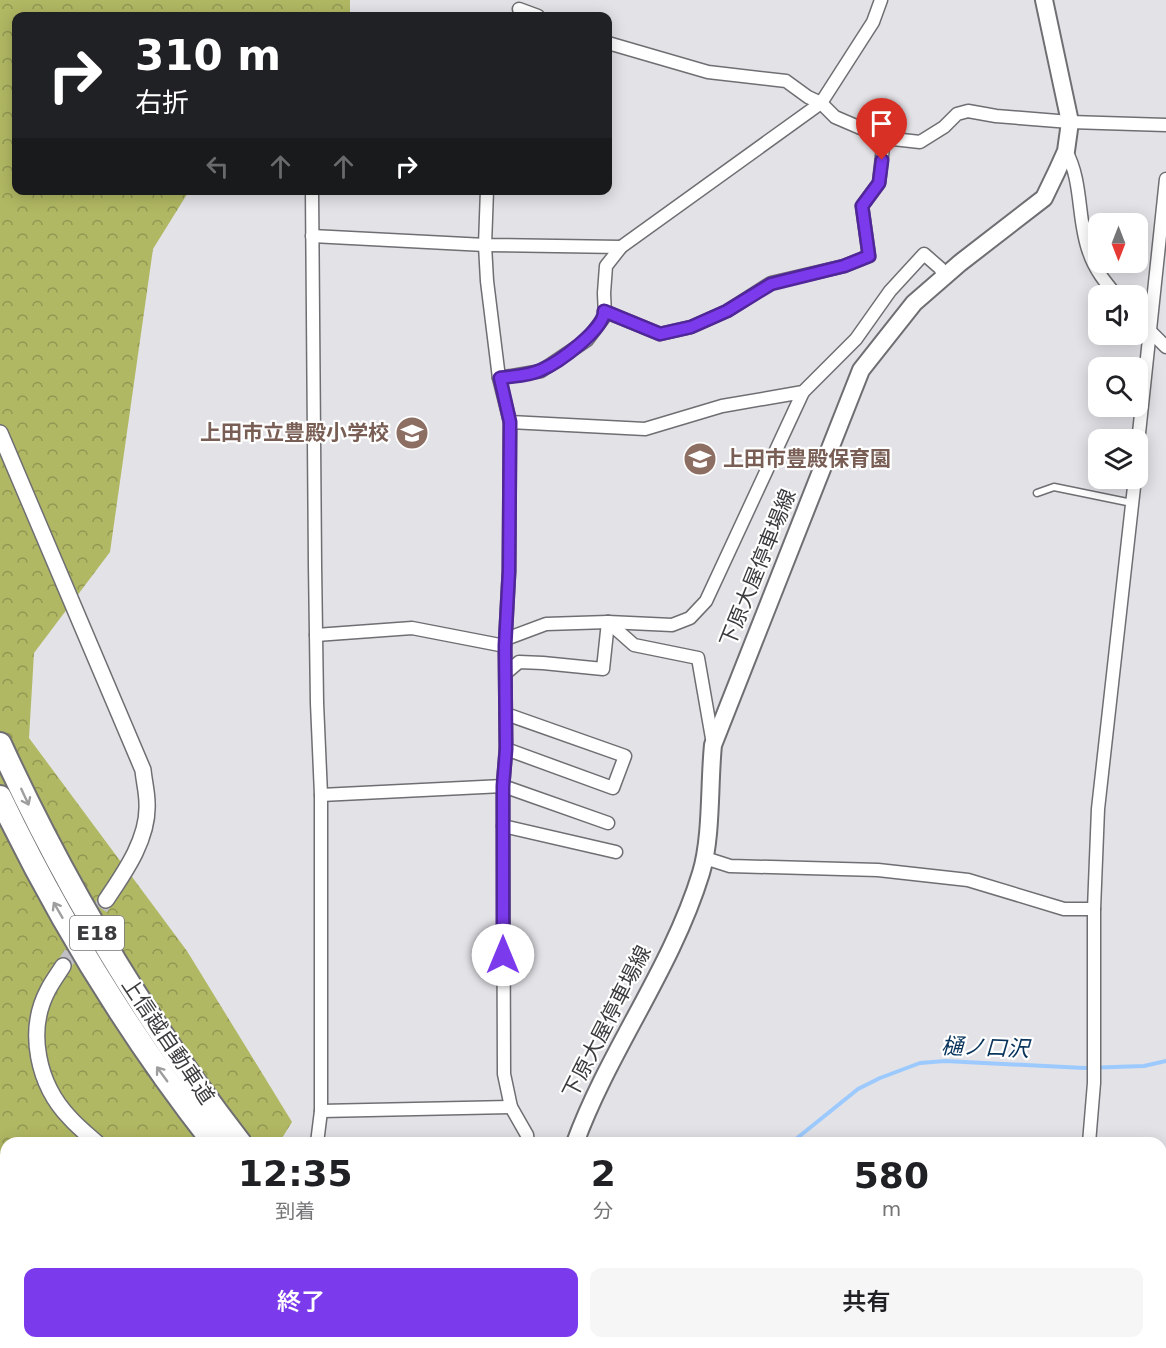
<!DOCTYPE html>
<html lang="ja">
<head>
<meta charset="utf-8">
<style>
	:root { --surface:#fff; --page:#f6f6f6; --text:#202124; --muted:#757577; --accent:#7c3aed }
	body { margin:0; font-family:"DejaVu Sans","Noto Sans JP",sans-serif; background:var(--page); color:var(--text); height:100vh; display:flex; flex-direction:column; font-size:22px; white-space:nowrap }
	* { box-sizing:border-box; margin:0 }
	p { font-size:20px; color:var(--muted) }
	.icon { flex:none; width:33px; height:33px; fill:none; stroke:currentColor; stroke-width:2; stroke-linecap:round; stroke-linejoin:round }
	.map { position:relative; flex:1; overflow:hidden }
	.details { position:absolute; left:0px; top:1137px; width:1167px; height:212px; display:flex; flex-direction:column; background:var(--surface); border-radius:18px 18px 0 0; box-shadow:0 3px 15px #0003 }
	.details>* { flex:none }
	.banner { position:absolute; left:12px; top:12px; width:600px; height:183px; border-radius:12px; box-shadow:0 3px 15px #0003; background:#202124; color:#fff; overflow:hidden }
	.needle { width:39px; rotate:180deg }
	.fabs { position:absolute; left:1088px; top:213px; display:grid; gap:12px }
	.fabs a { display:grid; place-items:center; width:60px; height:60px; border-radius:12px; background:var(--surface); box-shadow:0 3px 15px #0003; font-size:30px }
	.pin { position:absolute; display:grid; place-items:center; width:51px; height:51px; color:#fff; margin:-62px -26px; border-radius:50% 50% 50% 0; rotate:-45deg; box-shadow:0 0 6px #0007 }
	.pin .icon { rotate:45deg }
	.me { position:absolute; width:66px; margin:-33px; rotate:0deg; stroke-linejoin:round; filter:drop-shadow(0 0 4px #0008) }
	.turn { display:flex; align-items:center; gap:21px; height:126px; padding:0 24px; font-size:27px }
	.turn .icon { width:78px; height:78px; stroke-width:2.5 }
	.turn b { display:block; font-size:42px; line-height:51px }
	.lanes { display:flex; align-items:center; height:57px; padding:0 24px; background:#0003; justify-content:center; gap:30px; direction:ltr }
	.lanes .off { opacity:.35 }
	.eta { display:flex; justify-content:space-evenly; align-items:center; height:102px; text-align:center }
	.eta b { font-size:36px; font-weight:600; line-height:42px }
	.button { display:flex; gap:12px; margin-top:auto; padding:12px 24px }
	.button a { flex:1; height:69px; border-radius:12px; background:var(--accent); color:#fff; font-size:24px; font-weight:600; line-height:69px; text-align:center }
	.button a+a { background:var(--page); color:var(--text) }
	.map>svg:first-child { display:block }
</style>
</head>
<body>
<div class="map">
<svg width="1166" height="1348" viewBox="0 0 1166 1348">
	<defs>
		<pattern id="forest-crowns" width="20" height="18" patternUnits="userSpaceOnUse" patternTransform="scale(1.5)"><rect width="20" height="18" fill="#b1b863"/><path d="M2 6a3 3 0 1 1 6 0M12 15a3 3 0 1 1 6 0" fill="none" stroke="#919753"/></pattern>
	</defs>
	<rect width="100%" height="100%" fill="#e2e2e7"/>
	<path fill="url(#forest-crowns)" d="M0 0H350V16H16V190L189 191 153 249 110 552 34 653 29 738 187 951 292 1122 279 1143H6V1342L36 1343 34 1348H0Z"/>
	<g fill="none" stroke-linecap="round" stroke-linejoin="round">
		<path stroke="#9ccafe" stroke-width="4" d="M791 1143 858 1089 880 1078 920 1063 945 1061 1084 1068 1144 1066 1166 1061"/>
		<path stroke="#c1c1c5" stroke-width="15" stroke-dasharray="15 8" stroke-linecap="butt" d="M63 966 106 900"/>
		<g stroke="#6f6f73" stroke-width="9">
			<path id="service" d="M1037 493 1054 487 1132 503"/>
		</g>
		<g stroke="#6f6f73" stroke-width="15">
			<g id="minor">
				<path d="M519 9 538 16"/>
				<path d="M884 138 920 142 944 127 957 114 968 111 996 116 1070 122 1166 125"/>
				<path d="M1066 151C1083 182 1077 220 1089 252 1095 270 1105 282 1117 296"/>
				<path d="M312 190 315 565 317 703 321 795V1111L317 1143"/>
				<path d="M487 190 485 245 487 281 499 378 510 422 509 571 505 646 506 749 503 786 504 1074 511 1107 527 1135 528 1143"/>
				<path d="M312 236 485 245 621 247"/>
				<path d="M604 311 660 334 691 327 727 311 771 283 844 266 869 256 862 206 879 183 884 138 835 117 821 103 808 97 786 81 708 72 608 43"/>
				<path d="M1137 318 1166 347"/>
				<path d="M499 378 541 371 587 340 605 316 604 293 606 266 621 247 821 103 873 22 881 0"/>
				<path d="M510 422 645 429 722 406 803 392 856 339 890 291 924 254 940 268 945 277"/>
				<path d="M1137 452 1166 179"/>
				<path d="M608 622 634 645 698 658 713 744"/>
				<path d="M316 635 412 628 505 646"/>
				<path d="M506 639 546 624 608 622 672 625 690 618 706 601 803 392"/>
				<path d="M506 673 519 662 543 663 603 669 608 622"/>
				<path d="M506 749 613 788 625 756 506 714"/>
				<path d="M321 795 503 786 608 823"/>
				<path d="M503 826 616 852"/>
				<path d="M705 858 730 866 878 870 968 880 1064 909H1094"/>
				<path d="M321 1111 511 1107"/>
				<path d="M1089 1143 1094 1083V909L1098 809 1135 478"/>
				<path d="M851 1342V1348"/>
				<path d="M321 1348V1342"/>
				<path d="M1075 1348 1077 1342"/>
			</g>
		</g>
		<g stroke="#6f6f73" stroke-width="18">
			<g id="tertiary">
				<path d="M0 433 143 770C144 781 147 792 147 803 149 838 125 872 106 900"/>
				<path d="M63 966C58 974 52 982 48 990 26 1031 38 1085 70 1118 78 1127 88 1135 97 1143"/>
				<path d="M355 1342 360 1348"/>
			</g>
		</g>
		<g stroke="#6f6f73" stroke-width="20">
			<g id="secondary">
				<path d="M575 1143C609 1050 672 968 701 873 712 837 709 784 713 745L861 370 914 303 960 263 1044 198 1057 171 1066 151 1070 122 1044 0"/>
				<path d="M547 1348V1342"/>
			</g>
		</g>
		<g stroke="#6f6f73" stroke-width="26">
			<g id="motorway">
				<path d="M0 744C65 886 144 1019 240 1143"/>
				<path d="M0 797C59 920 130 1036 214 1143"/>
				<path d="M393 1342 399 1348"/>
				<path d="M421 1342 427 1348"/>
			</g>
		</g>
		<use href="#service" stroke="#fff" stroke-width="6"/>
		<use href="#minor" stroke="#fff" stroke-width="12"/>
		<use href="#tertiary" stroke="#fff" stroke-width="15"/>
		<use href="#secondary" stroke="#fff" stroke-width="16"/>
		<use href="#motorway" stroke="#fff" stroke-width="22"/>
	</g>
	<defs><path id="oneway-shaft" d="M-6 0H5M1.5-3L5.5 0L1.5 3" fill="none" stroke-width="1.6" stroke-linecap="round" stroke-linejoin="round" transform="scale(1.5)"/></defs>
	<g stroke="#9e9e9e">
		<use href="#oneway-shaft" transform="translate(25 797) rotate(65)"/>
		<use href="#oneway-shaft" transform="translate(58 910) rotate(-120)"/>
		<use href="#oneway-shaft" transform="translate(162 1074) rotate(-126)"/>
	</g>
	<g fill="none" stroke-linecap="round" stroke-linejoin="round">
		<g stroke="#51269a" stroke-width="15">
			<path id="route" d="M503 955V786L506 749 505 646 509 571 510 422 500 378C512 376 529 376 541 370 558 363 605 329 604 311L660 334 691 327 727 311 771 284 844 266 869 256 862 206 879 183 882 160"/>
		</g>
		<use href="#route" stroke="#7c3aed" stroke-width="10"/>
	</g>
	<defs>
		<g id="school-disc" transform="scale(1.725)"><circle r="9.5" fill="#8d6e63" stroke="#fff"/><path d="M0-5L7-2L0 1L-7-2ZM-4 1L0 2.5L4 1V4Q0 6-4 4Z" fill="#fff"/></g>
	</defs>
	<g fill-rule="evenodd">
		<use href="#school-disc" x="412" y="433"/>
		<use href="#school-disc" x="700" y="459"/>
	</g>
	<g text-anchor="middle" stroke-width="4.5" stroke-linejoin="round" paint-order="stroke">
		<rect fill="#fff" stroke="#767678" stroke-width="1.5" x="70" y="916" width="54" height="34" rx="4.5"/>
		<g font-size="20" font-weight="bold" fill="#3c3c3e">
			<text x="97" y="940">E18</text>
		</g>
		<g font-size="21" font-weight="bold" fill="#785e54" stroke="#fff" text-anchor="end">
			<text x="389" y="440">上田市立豊殿小学校</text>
			<text x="723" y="466" text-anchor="start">上田市豊殿保育園</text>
		</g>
		<g font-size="21" fill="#3c3c3e" stroke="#fff">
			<text transform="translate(758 568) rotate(-68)" y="7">下原大屋停車場線</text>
			<text transform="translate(607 1022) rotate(-63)" y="7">下原大屋停車場線</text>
			<text transform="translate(168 1041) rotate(56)" y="7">上信越自動車道</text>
		</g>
		<g font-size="22" font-style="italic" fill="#08335b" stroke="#fff">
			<text transform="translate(985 1047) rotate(2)" y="8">樋ノ口沢</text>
		</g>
	</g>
</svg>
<div class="fabs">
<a><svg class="needle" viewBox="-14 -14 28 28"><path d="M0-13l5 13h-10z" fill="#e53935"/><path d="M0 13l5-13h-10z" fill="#757577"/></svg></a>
<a><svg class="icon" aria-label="sound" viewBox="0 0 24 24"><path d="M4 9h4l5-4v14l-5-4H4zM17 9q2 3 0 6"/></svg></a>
<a><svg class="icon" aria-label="search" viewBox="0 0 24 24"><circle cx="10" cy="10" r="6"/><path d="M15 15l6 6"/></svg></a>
<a><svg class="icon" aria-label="layers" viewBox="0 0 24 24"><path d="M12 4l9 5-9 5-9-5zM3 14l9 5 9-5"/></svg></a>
</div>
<div class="pin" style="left:882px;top:160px;background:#d93025"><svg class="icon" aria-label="arrive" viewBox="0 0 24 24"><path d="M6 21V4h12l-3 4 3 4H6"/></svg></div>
<svg class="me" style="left:503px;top:955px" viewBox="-20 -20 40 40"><circle r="19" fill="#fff"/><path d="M0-13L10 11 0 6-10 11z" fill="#7c3aed"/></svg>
<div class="banner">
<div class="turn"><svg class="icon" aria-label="right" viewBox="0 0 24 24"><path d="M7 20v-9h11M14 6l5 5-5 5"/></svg><div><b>310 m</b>右折</div></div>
<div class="lanes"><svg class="icon off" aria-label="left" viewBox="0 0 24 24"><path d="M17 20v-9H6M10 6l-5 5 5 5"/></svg><svg class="icon off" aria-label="ahead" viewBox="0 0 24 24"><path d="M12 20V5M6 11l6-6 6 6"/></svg><svg class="icon off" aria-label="ahead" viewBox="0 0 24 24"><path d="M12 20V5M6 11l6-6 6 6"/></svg><svg class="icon" aria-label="right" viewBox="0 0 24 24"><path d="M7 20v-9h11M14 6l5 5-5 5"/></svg></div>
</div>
<section class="details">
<div class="eta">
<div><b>12:35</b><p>到着</p></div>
<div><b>2</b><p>分</p></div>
<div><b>580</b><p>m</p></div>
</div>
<div class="button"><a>終了</a><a>共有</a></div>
</section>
</div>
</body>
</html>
